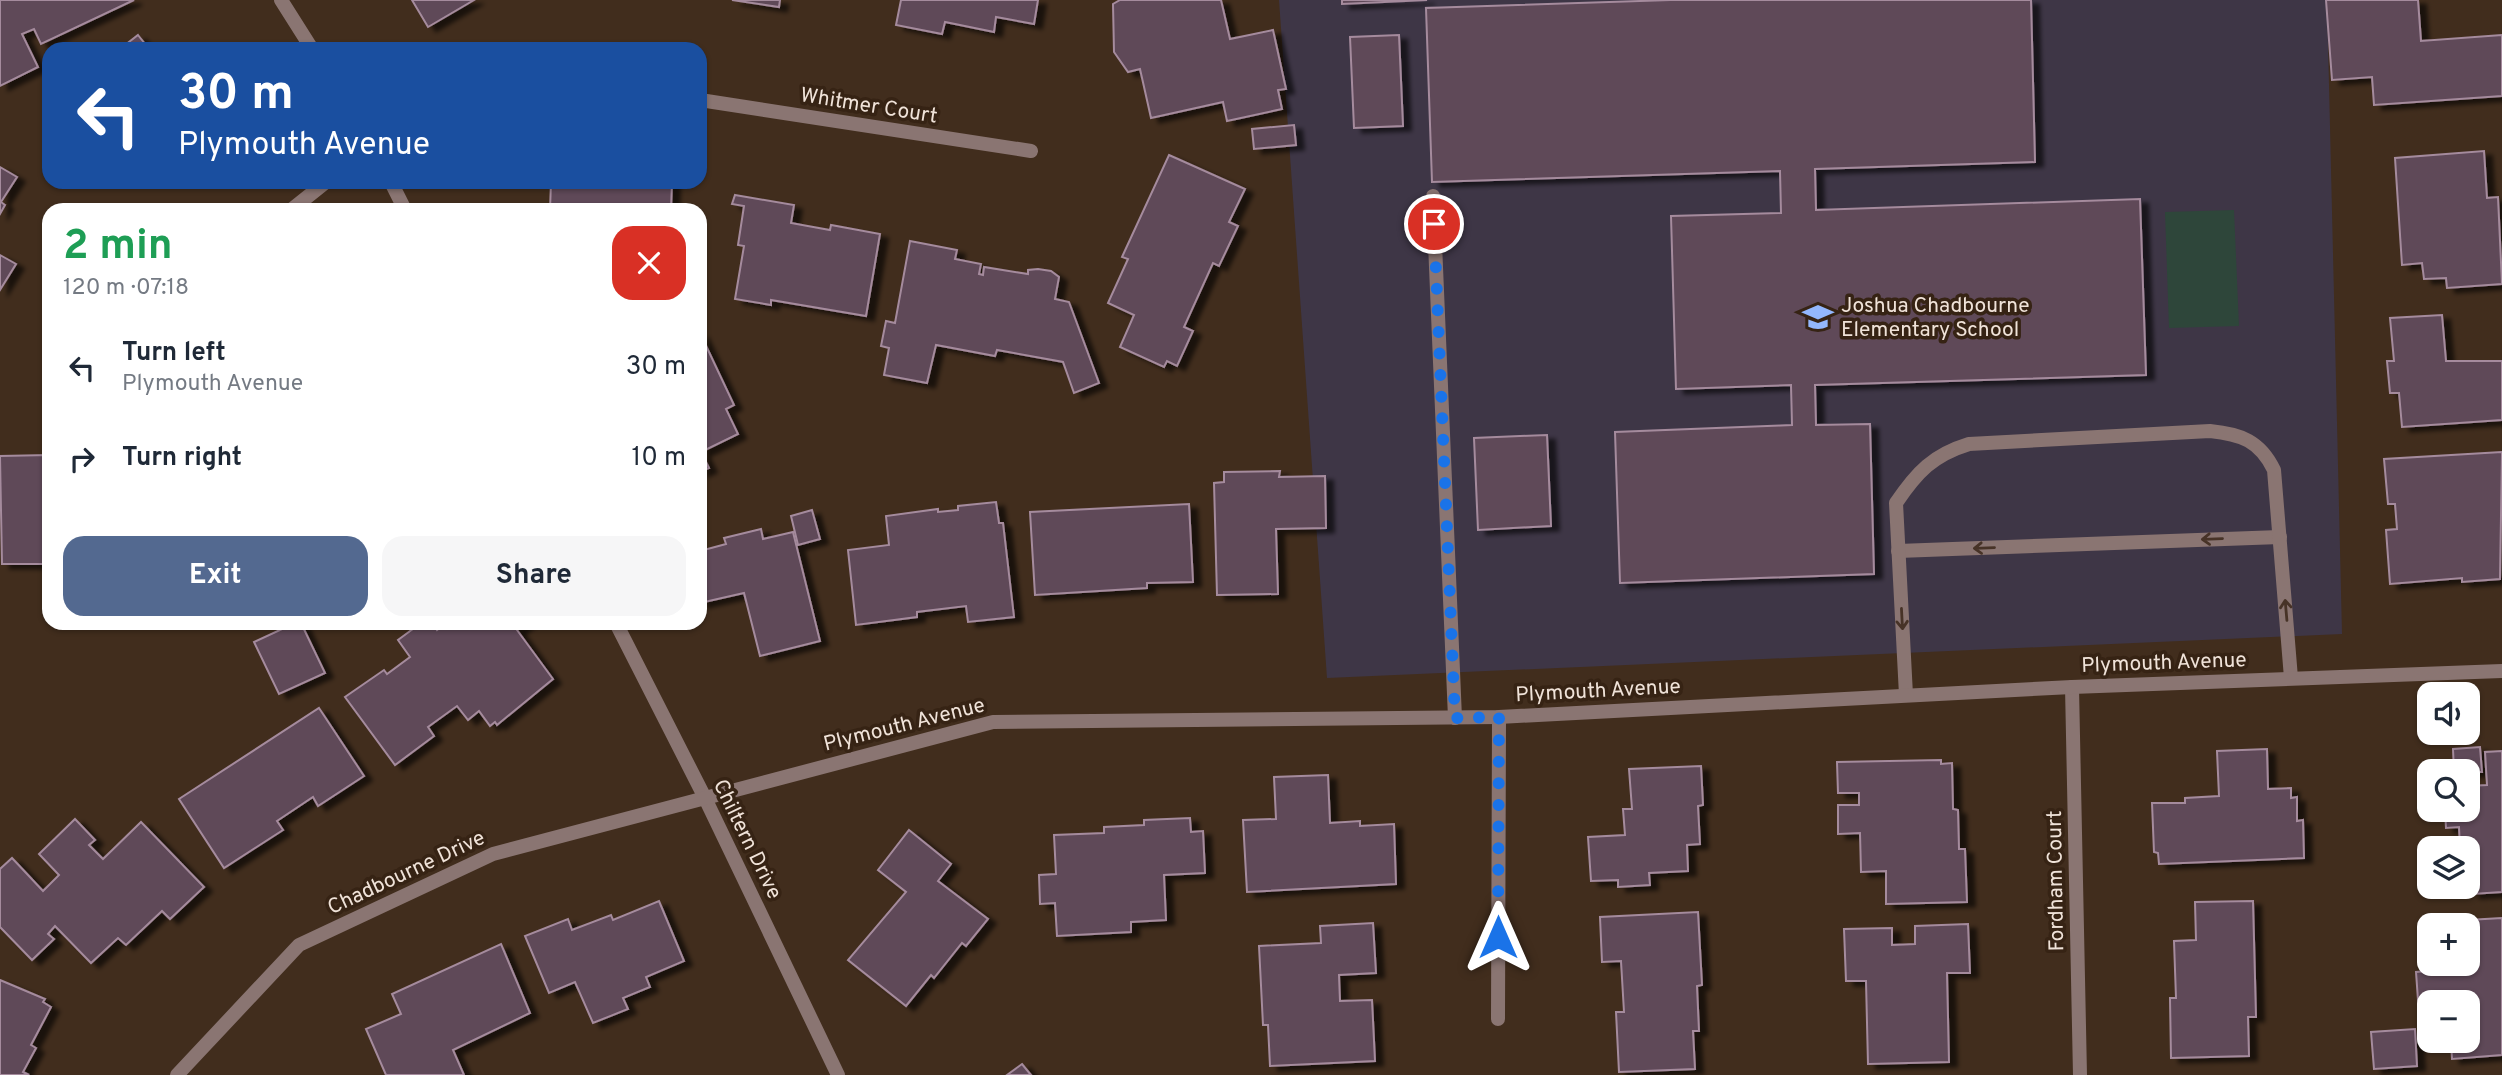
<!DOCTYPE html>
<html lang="en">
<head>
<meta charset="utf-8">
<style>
	:root { --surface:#fff; --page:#f6f6f7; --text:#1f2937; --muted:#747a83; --accent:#536990 }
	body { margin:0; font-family:Overpass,sans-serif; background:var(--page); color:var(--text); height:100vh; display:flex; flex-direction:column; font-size:26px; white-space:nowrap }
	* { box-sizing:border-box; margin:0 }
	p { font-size:23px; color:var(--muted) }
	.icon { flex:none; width:38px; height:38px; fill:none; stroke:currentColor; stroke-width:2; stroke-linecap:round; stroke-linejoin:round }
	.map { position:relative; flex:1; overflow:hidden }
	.sheet { position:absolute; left:42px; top:203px; width:665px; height:427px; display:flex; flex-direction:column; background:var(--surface); border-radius:21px; box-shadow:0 2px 5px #0004 }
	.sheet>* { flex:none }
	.hud { position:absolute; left:42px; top:42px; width:665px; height:147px; border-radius:21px; box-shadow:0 2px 5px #0004; background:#1a4fa0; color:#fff; overflow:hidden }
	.buttons { position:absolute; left:2417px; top:682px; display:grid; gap:14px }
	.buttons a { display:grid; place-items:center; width:63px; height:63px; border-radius:14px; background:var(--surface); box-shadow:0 2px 5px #0004; font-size:35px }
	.pin { position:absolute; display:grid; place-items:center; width:60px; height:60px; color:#fff; margin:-30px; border:4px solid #fff; border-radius:50%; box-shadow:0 2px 7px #0007 }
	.me { position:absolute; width:77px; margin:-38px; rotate:0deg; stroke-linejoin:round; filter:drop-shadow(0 0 5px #0008) }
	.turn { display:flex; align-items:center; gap:24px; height:147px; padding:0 21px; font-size:32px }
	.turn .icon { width:91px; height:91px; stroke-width:2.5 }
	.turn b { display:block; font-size:49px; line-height:60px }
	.round { display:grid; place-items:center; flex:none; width:74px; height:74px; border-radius:21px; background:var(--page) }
	.summary { display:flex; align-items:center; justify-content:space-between; height:119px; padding:0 21px }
	h1 { font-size:42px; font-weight:700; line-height:52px; color:#1e9e55 }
	.primary-button { display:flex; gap:14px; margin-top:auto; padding:14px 21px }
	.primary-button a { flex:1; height:80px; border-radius:21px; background:var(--accent); color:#fff; font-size:28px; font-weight:700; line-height:80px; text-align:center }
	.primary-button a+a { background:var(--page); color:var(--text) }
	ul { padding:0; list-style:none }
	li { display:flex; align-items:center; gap:21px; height:91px; padding:0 21px }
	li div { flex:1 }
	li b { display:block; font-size:26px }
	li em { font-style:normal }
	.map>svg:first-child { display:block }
</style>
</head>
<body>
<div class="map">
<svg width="2502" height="1075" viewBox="0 0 2502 1075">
	<defs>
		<filter id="shadow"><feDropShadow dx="8" dy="4.5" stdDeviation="2" flood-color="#0009"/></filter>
	</defs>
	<rect width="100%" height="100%" fill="#412d1d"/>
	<path fill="#3e3646" d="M1279 0H2327L2342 634 1327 678Z"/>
	<path fill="#2e463a" d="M2234 210 2239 326 2169 328 2165 212Z"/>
	<g fill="#5e4858" stroke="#a58b9d" stroke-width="2" filter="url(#shadow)">
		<path d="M0 0H134L41 44 34 29 22 34 38 67 0 86Z"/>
		<path d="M412 0H474L428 27Z"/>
		<path d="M732 0H780L779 7Z"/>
		<path d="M901 0H1038L1034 24 996 17 994 32 945 22 942 34 896 25Z"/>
		<path d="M1120 0H1221L1230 39 1273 30 1286 89 1278 90 1282 109 1227 121 1223 102 1151 118 1140 69 1128 72 1114 52 1113 4Z"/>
		<path d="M1342 0H1427L1342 4Z"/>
		<path d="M1671 0H2031L2035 162 1815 169 1816 210 2140 199 2146 375 1815 385 1816 425 1870 424 1874 574 1620 583 1615 432 1792 425 1791 385 1676 389 1671 216 1781 213 1780 171 1432 182 1426 8Z"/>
		<path d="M2326 0H2418L2421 41 2502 35V96L2374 105 2372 77 2332 80Z"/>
		<path d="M138 35 149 49H120Z"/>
		<path d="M1399 35 1403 126 1354 128 1350 37Z"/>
		<path d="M1294 125 1296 145 1254 149 1252 129Z"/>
		<path d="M2484 151 2487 198 2498 197 2502 284 2447 288 2446 278 2424 279 2422 263 2402 265 2395 158Z"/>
		<path d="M1169 155 1245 189 1229 222 1238 226 1219 266 1213 263 1184 327 1193 331 1177 366 1167 361 1164 367 1120 347 1134 315 1108 303 1128 259 1122 257Z"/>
		<path d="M0 167 17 177 1 202 5 205 0 214Z"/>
		<path d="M551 182H672L671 210H550Z"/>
		<path d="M735 195 794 205 791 223 830 230 831 225 880 234 866 316 771 300V305L735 299 744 246 738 245 744 206 732 204Z"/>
		<path d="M910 241 957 250 955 259 981 264 979 274 983 275 984 267 1028 274V270L1038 269 1051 271 1059 277 1055 299 1069 302 1099 383 1074 393 1063 362 997 350 995 356 936 345 927 383 884 375 889 348 881 346 886 321 895 323Z"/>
		<path d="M0 255 16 264 0 290Z"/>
		<path d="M2442 315 2446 361H2502V420L2402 427 2399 393H2390L2387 361H2394L2390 318Z"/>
		<path d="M700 333 734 405 726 409 738 434 701 452 709 468 700 472Z"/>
		<path d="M1547 435 1551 526 1478 530 1474 438Z"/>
		<path d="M2502 452 2500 579 2462 582V578L2390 584 2386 530 2397 529 2395 504H2388L2384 459Z"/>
		<path d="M49 455 47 564H2L0 456Z"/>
		<path d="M1280 471 1279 477 1325 476 1326 528 1276 529 1278 594 1217 595 1214 483 1224 482V472Z"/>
		<path d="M996 502 999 523H1003L1014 617 968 622 966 606 917 612V617L856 625 848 550 889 545 886 516 938 509V512L958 510V506Z"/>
		<path d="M1189 504 1193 582 1147 583V588L1035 595 1030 512Z"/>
		<path d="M812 510 820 539 798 545 791 516Z"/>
		<path d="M761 529 763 539 793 532 820 641 760 656 744 593 700 603V551L726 544 724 538Z"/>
		<path d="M295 623H301L325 673 279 694 254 642Z"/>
		<path d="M421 623H432L437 630 446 623H526L517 630 553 679 497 725 495 722 490 726 479 711 468 720 457 706 428 727 434 736 395 765 345 697 384 670 387 674 410 657 398 640Z"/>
		<path d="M319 708 364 776 318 806 313 797 277 821 283 830 224 868 179 799Z"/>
		<path d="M2480 747 2482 772H2454L2453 749Z"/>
		<path d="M2267 749 2268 789 2291 788V798L2297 797V821L2303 820 2304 858 2159 864 2158 853 2154 852 2152 803H2185V798L2219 796 2217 751Z"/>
		<path d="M2502 751V892L2472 894 2469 854 2468 849H2460L2459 827 2446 828 2445 810H2468V786L2487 785 2485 752Z"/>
		<path d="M1941 760V764L1952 763 1953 809 1958 810 1959 849H1965L1967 902 1886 904V871L1861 872 1860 833 1838 834V805H1859V793H1838L1837 762Z"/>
		<path d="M1701 766 1703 805 1698 806 1700 844 1687 845 1688 871 1649 873 1650 885 1618 887V880L1591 881 1588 837 1625 835 1623 809H1632L1629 769Z"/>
		<path d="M1328 775 1330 823 1360 821V826L1394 824 1396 884 1247 892 1243 820 1276 819 1274 777Z"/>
		<path d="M1190 818 1191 832 1203 831 1205 873 1164 875 1166 920 1131 922V932L1057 936 1055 903 1040 904 1039 875 1056 874 1054 835 1104 833V827L1144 825V820Z"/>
		<path d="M75 819 95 840 89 845 103 859 141 822 204 887 170 919 162 911 126 945 118 938 91 963 55 926 48 934 54 939 32 960 0 927V869L12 858 43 891 59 875 39 854Z"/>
		<path d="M909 830 951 864 938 881 988 919 966 946 962 943 934 978 931 975 906 1006 848 960 906 892 878 870Z"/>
		<path d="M659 901 684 961 646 977 650 987 623 998 628 1009 593 1023 575 982 549 993 525 936 568 919 572 930 611 915 613 920Z"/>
		<path d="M2253 901 2256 1017H2248L2249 1056 2171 1058 2170 998H2176L2174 941 2196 940 2195 902Z"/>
		<path d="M1698 912 1702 985 1697 986 1699 1031H1693L1695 1069 1619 1072 1616 1012H1624L1621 961 1602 962 1600 917Z"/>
		<path d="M2502 918V1055L2452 1059 2451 1041H2468V1003H2429V1013L2419 1014 2416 972 2454 969V966L2444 964H2468V926H2451V921Z"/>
		<path d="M1373 923 1376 973 1339 975 1340 1001 1372 1000 1375 1061 1270 1066 1268 1025H1263L1259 946 1321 943 1320 926Z"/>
		<path d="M1968 924 1970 973H1947L1949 1062 1868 1064 1866 981H1846L1844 929 1892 928V945L1915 944V926Z"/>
		<path d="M501 944 530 1013 453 1050 464 1075H386L366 1029 401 1014 392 994Z"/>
		<path d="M0 980 45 999 43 1002 51 1007 31 1045 36 1048 23 1072 29 1075H0Z"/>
		<path d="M2415 1029 2417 1066 2374 1069 2371 1032Z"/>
		<path d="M1022 1064 1031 1075H1007Z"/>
	</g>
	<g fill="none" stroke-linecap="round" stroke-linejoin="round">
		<g stroke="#8a7572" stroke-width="14">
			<path d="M1433 196 1455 718"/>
			<path d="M1898 551 2280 537"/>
			<path d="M1906 695 1896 503C1917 472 1933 455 1969 444L2210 431C2241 434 2260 441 2274 470L2291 678"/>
		</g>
		<g stroke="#8a7572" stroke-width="14">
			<path d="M281 0 312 49"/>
			<path d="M700 100 1031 151"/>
			<path d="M391 182 405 210"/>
			<path d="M291 210 326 182"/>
			<path d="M616 623 704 796 838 1075"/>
			<path d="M2072 687 2080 1075"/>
			<path d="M1498 1019 1499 717"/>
			<path d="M177 1075 299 945 493 854 993 722 1499 717 2072 687 2502 671"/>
		</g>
	</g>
	<defs><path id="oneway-shaft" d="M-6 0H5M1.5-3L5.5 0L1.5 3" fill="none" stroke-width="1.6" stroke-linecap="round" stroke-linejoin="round" transform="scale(1.75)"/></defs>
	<g stroke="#473327">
		<use href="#oneway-shaft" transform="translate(2212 539) rotate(178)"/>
		<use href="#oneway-shaft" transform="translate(1984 548) rotate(178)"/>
		<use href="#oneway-shaft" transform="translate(2286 610) rotate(-95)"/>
		<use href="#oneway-shaft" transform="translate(1902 619) rotate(87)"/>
	</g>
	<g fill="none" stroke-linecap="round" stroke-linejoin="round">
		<path stroke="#1a73e8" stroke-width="12" stroke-dasharray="0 21.6" d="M1434 224 1455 718 1499 717 1498 937"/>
	</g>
	<defs>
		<g id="school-bare" transform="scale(2.415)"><path d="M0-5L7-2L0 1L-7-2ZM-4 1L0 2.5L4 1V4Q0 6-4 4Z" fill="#93b7fd" stroke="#362314" stroke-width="2.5" paint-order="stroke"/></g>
	</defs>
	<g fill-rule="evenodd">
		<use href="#school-bare" x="1818" y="317"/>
	</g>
	<g text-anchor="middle" stroke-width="7" stroke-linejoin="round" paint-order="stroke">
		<g font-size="21" fill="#f0e3d9" stroke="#362314">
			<text transform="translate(869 105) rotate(9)" y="7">Whitmer Court</text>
			<text transform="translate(2164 662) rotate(-2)" y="7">Plymouth Avenue</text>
			<text transform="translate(1598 690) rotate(-3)" y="7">Plymouth Avenue</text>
			<text transform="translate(904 724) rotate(-14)" y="7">Plymouth Avenue</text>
			<text transform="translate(748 839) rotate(64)" y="7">Chiltern Drive</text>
			<text transform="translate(406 872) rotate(-25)" y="7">Chadbourne Drive</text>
			<text transform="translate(2055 881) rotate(-91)" y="7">Fordham Court</text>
		</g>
		<g font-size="21" fill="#f0e3d9" stroke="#362314" text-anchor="start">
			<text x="1841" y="312">Joshua Chadbourne<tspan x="1841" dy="24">Elementary School</tspan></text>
		</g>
	</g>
</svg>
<div class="buttons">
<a><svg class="icon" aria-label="sound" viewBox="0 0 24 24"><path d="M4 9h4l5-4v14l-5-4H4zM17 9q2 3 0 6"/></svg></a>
<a><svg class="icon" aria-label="search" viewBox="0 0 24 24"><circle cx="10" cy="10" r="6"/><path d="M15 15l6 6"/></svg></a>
<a><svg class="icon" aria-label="layers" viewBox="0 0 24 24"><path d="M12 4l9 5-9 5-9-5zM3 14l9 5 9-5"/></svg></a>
<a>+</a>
<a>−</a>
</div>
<div class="pin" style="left:1434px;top:224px;background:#d93025"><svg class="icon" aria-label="arrive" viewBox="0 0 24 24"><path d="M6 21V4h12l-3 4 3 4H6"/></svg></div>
<svg class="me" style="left:1498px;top:937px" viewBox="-20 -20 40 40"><path d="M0-17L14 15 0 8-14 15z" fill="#1a73e8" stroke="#fff" stroke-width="4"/></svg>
<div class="hud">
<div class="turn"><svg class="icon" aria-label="left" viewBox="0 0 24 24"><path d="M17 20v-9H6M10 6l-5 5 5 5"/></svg><div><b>30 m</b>Plymouth Avenue</div></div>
</div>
<section class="sheet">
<div class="summary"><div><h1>2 min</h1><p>120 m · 07:18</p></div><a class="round" style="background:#d93025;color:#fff"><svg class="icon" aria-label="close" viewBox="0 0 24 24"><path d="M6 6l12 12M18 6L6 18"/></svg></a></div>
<ul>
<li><svg class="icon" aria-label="left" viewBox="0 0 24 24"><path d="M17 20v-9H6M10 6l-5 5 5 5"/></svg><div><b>Turn left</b><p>Plymouth Avenue</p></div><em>30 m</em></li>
<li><svg class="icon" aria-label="right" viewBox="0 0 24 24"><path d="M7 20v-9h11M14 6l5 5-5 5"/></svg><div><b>Turn right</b></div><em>10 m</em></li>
</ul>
<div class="primary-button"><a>Exit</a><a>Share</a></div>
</section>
</div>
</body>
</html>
